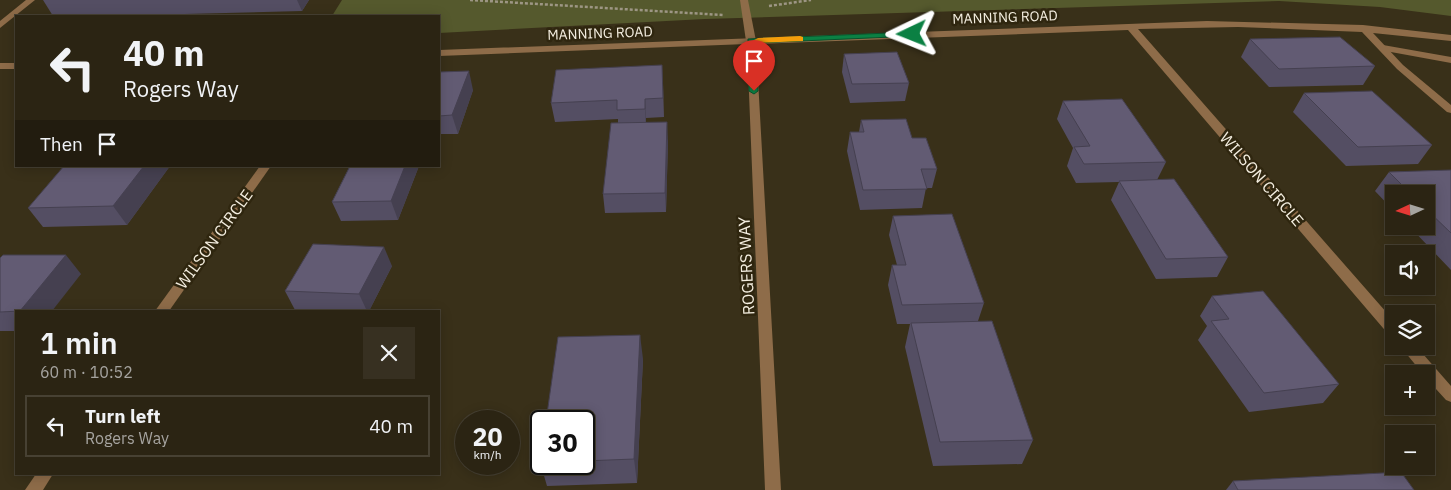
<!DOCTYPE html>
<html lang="en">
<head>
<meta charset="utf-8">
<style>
	:root { --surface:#2b2413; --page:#373021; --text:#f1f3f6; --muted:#a6a4a0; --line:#474133 }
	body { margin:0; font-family:"IBM Plex Sans",sans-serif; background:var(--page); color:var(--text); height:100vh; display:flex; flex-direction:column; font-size:19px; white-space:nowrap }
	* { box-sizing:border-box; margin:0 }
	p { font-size:16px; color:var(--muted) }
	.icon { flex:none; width:28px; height:28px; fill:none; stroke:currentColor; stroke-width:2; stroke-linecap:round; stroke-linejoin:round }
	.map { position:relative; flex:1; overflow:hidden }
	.drawer { position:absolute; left:15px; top:310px; width:425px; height:165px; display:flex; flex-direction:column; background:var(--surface); border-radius:0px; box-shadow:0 2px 12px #0003,0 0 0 1px var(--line) }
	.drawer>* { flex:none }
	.hud { position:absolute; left:15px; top:15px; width:425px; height:152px; border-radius:0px; box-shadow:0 2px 12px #0003,0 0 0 1px var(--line); background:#2b2413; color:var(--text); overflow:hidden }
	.needle { width:32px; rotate:266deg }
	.tools { position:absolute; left:1385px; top:185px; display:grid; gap:10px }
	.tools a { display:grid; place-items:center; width:50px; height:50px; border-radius:0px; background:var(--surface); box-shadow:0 2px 12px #0003,0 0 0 1px var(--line); font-size:25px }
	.speed { position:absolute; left:455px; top:410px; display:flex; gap:10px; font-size:25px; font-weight:700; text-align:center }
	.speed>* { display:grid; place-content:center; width:65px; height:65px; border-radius:50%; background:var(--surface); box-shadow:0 2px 12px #0003,0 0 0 1px var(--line); line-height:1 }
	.speed small { font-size:12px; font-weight:400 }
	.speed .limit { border:2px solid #111; border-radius:8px; background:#fff; color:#111 }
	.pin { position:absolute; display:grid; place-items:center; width:42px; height:42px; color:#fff; margin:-51px -21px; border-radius:50% 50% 50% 0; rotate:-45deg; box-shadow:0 0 5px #0007 }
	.pin .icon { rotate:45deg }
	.me { position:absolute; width:55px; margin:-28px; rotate:268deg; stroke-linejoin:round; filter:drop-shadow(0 0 4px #0008) }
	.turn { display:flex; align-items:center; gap:18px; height:105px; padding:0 25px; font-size:22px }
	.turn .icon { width:65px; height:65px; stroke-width:2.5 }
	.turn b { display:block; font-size:35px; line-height:42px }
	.then { display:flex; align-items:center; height:48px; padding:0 25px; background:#0003; gap:10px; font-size:19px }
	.round { display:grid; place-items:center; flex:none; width:52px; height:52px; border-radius:0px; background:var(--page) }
	.overview { display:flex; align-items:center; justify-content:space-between; height:85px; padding:0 25px }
	h1 { font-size:30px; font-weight:600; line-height:38px }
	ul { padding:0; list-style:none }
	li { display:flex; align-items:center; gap:15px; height:62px; margin:0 10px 8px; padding:0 15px; border:2px solid var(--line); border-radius:0px }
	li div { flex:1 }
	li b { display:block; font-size:19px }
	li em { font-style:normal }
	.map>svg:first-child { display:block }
</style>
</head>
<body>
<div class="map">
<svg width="1451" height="490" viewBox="0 0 1451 490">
	<rect width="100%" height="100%" fill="#393019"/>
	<path fill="#55592d" d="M342 0H1451V16L1380 7 1279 1 705 19 439 33V16H332Z"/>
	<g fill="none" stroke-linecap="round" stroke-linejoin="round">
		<g stroke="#9d9684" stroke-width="2.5" stroke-dasharray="3 2" stroke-linecap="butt">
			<path d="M470 0 723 15"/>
			<path d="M769 6 811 0"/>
		</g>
		<g fill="#8e6c49" fill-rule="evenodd">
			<path d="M26 0H35L0 28V21Z"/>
			<path d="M740 0H748L756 41 754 43 751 44 746 41Z"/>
			<path d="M1383 45 1451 57V63L1380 50V46Z"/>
		</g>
		<g fill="#8e6c49" fill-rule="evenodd">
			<path d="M1207 21 1363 25 1451 35V41L1373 33 1403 65 1451 105V113L1447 112 1397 69 1362 32 1238 27 1138 29 1394 321V336L1389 335 1128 30 756 44 781 490H765L747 44 439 56V50Z"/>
			<rect x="0" y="63" width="16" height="6"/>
			<path d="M260 166H271L169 311H155Z"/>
			<path d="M1400 346H1416L1451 386V402L1446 400 1426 378V374H1423Z"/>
			<path d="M36 474H53L43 490H25Z"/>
		</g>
	</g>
	<g fill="#544e63">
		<path d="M43 0H309L302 11 104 16H53Z"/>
		<path d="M1250 39 1375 66 1363 85 1269 87 1241 57Z"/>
		<path d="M844 54 909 83 905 101 850 103 842 72Z"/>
		<path d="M439 72 473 90 458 134H439Z"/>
		<path d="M663 84 664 117 646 118V122L668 141 666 212 605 213 603 194 618 123V119L555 122 551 103Z"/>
		<path d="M1304 93 1432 145 1418 164 1346 166 1293 112Z"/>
		<path d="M1063 101 1166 162 1157 180 1228 257 1217 277 1156 279 1111 200 1119 182 1076 183 1067 166 1073 148 1057 119Z"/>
		<path d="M861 120 912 138 937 169 932 188H926L922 208 860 210 847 151 850 132H859Z"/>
		<path d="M64 166H170L127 225 43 227 28 208Z"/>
		<path d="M350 166H419L398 220 341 221 332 202Z"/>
		<path d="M1451 170V270L1409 226H1426V194H1394V211L1375 191 1389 172Z"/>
		<path d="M893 216 984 303 978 321 1033 440 1022 464 933 466 905 347 910 324H897L888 285 892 265H897L889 235Z"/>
		<path d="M0 258 81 274 16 311V331H0Z"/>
		<path d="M392 266 369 311H316L295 310 285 291Z"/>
		<path d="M1212 296 1339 384 1323 403 1249 412 1198 340 1207 326 1200 316Z"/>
		<path d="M643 359 637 483 547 486 540 462 541 455V464H584V421Z"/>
		<path d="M1233 481 1414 490H1226Z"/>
	</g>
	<g fill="#454050">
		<path d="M297 0H309L302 11Z"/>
		<path d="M469 71 473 90 458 134 452 115Z"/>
		<path d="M645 99 646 118V128L645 109Z"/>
		<path d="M667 122 668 141 666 212 665 193Z"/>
		<path d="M144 166H170L127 225 113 206Z"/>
		<path d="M405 166H419L398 220 391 201Z"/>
		<path d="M384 247 392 266 369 311H367L359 294Z"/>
		<path d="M66 255 81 274 52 311H20Z"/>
		<path d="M640 335 643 359 637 483 634 459Z"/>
	</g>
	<g fill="#625b73" stroke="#454050">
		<path d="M1340 37 1375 66 1279 69 1250 39Z"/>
		<path d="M897 52 909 83 852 84 844 54Z"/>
		<path d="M662 65 663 98 645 99V109L617 110V100L551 103 556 70Z"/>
		<path d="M469 71 452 115 439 116V72Z"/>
		<path d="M1372 91 1432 145 1358 147 1304 93Z"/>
		<path d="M1122 99 1166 162 1084 164 1074 147 1090 146 1063 101Z"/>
		<path d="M906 119 912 138H926L937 169H921L927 189 863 190 850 132H864L861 120Z"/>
		<path d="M667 122 665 193 603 194 611 123Z"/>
		<path d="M64 166H144L113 206 28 208Z"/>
		<path d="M350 166H405L391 201 332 202Z"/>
		<path d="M1451 170V233L1426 209V194H1411L1389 172Z"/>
		<path d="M1174 179 1228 257 1166 259 1119 181Z"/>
		<path d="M952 214 984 303 902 305 892 265H906L893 216Z"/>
		<path d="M313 244 384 247 359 294 285 291Z"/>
		<path d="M3 255H66L20 311 0 312V258Z"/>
		<path d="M1263 291 1339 384 1264 393 1211 321 1229 319 1212 296Z"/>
		<path d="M992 321 1033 440 940 442 911 323Z"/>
		<path d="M640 335 634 459 584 461V421H546L558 337Z"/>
		<path d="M1401 472 1414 490H1238L1233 481Z"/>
	</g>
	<path fill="#0b8043" stroke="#07532c" d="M912 32 915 33V36L755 43 758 91 754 94 749 91 748 39Z"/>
	<path fill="#f59e0b" d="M800 36 803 37V41L758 43 754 40 758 38Z"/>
	<g text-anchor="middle" stroke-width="5" stroke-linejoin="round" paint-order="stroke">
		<g font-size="14" fill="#f4eee0" stroke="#2f260f">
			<text transform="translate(1005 17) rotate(-2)" y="5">MANNING ROAD</text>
			<text transform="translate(600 33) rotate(-2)" y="5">MANNING ROAD</text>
		</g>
		<g font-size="16" fill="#f4eee0" stroke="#2f260f">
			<text transform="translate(1262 179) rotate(49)" y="6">WILSON CIRCLE</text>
			<text transform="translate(214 239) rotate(-54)" y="6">WILSON CIRCLE</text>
			<text transform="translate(746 266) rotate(-93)" y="6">ROGERS WAY</text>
		</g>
	</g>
</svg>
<div class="tools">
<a><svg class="needle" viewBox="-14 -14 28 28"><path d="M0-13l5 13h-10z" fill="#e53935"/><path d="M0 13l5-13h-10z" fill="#a6a4a0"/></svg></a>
<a><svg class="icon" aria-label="sound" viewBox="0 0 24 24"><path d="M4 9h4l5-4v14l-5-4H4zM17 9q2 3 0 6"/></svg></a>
<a><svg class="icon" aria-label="layers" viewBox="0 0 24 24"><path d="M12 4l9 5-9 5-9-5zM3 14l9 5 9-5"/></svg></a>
<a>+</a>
<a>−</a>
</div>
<div class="speed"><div>20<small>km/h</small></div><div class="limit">30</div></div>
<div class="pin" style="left:754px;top:91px;background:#d93025"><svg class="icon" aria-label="arrive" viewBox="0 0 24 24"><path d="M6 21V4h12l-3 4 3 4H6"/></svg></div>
<svg class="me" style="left:912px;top:34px" viewBox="-20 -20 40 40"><path d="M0-17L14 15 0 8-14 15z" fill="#0b8043" stroke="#fff" stroke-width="4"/></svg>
<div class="hud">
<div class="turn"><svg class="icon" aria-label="left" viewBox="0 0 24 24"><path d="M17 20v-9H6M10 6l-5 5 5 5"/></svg><div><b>40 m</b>Rogers Way</div></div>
<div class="then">Then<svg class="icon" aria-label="arrive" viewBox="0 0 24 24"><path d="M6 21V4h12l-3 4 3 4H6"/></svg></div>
</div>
<section class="drawer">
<div class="overview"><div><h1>1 min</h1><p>60 m · 10:52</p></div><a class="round"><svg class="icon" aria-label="close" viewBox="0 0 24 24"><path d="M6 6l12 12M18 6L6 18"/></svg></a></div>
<ul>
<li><svg class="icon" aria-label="left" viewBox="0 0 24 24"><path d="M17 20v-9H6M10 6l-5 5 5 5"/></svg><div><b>Turn left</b><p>Rogers Way</p></div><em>40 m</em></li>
</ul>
</section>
</div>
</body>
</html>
